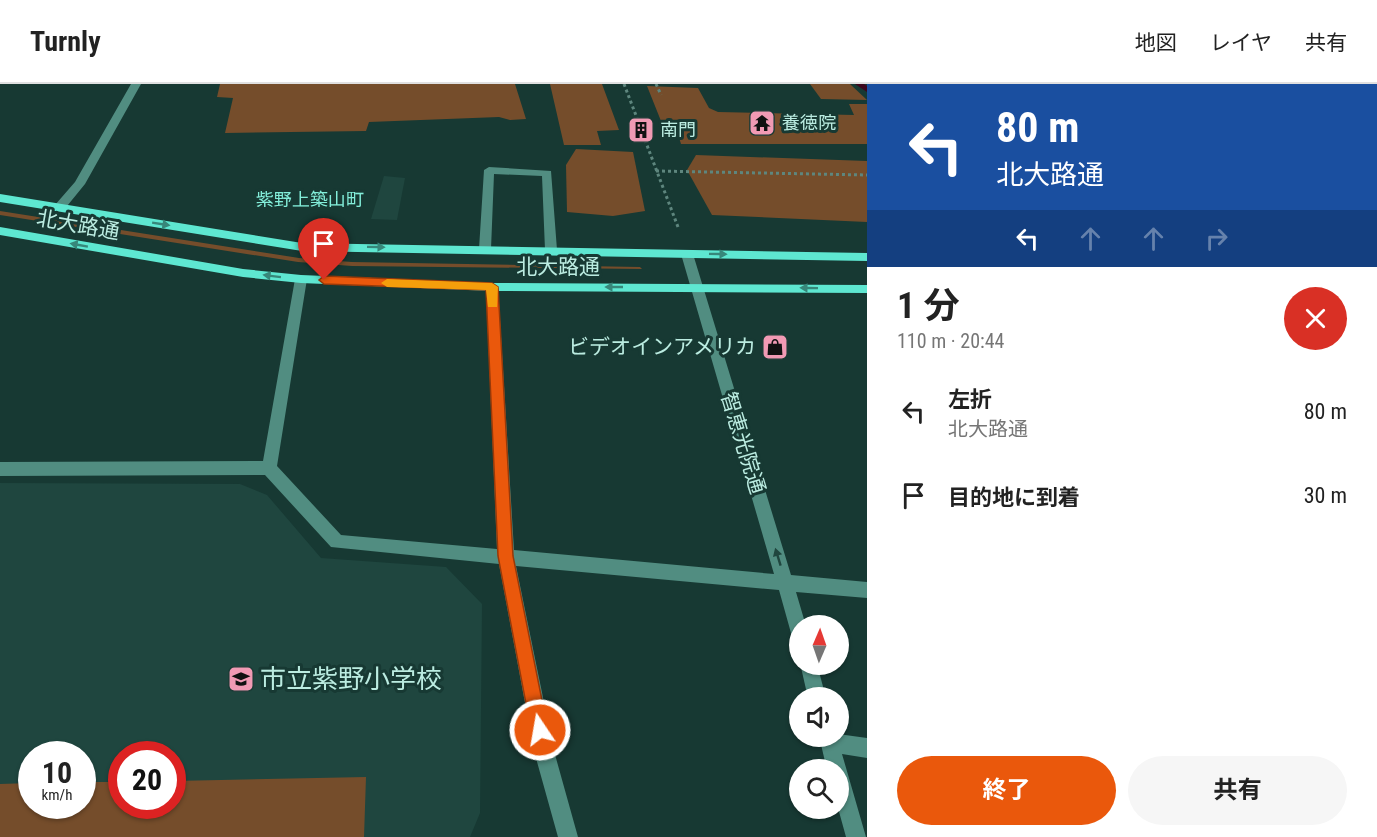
<!DOCTYPE html>
<html lang="ja">
<head>
<meta charset="utf-8">
<style>
	:root { --surface:#fff; --page:#f6f6f6; --text:#222; --muted:#767676; --line:#e0e0e0; --accent:#ea580c }
	body { margin:0; font-family:"Roboto Condensed","Noto Sans JP",sans-serif; background:var(--page); color:var(--text); height:100vh; display:flex; flex-direction:column; font-size:22px; white-space:nowrap }
	* { box-sizing:border-box; margin:0 }
	p { font-size:20px; color:var(--muted) }
	.icon { flex:none; width:33px; height:33px; fill:none; stroke:currentColor; stroke-width:2; stroke-linecap:round; stroke-linejoin:round }
	.map { position:relative; flex:1; overflow:hidden }
	.panel { display:flex; flex-direction:column; background:var(--surface); width:510px }
	.panel>* { flex:none }
	.banner { background:#1a4fa0; color:#fff; overflow:hidden }
	.needle { width:39px; rotate:2deg }
	.controls { position:absolute; left:789px; top:531px; display:grid; gap:12px }
	.controls a { display:grid; place-items:center; width:60px; height:60px; border-radius:50%; background:var(--surface); box-shadow:0 2px 4px #0004; font-size:30px }
	.speed { position:absolute; left:18px; top:657px; display:flex; gap:12px; font-size:30px; font-weight:700; text-align:center }
	.speed>* { display:grid; place-content:center; width:78px; height:78px; border-radius:50%; background:var(--surface); box-shadow:0 2px 4px #0004; line-height:1 }
	.speed small { font-size:15px; font-weight:400 }
	.speed .limit { border:9px solid #d22; background:#fff; color:#111 }
	.pin { position:absolute; display:grid; place-items:center; width:51px; height:51px; color:#fff; margin:-62px -26px; border-radius:50% 50% 50% 0; rotate:-45deg; box-shadow:0 0 6px #0007 }
	.pin .icon { rotate:45deg }
	.me { position:absolute; width:66px; margin:-33px; rotate:348deg; stroke-linejoin:round; filter:drop-shadow(0 0 4px #0008) }
	.turn { display:flex; align-items:center; gap:21px; height:126px; padding:0 30px; font-size:27px }
	.turn .icon { width:78px; height:78px; stroke-width:2.5 }
	.turn b { display:block; font-size:42px; line-height:51px }
	.lanes { display:flex; align-items:center; height:57px; padding:0 30px; background:#0003; justify-content:center; gap:30px; direction:ltr }
	.lanes .off { opacity:.35 }
	.round { display:grid; place-items:center; flex:none; width:63px; height:63px; border-radius:32px; background:var(--page) }
	.head { display:flex; align-items:center; justify-content:space-between; height:102px; padding:0 30px }
	h1 { font-size:36px; font-weight:700; line-height:45px }
	.cta { display:flex; gap:12px; margin-top:auto; padding:12px 30px }
	.cta a { flex:1; height:69px; border-radius:36px; background:var(--accent); color:#fff; font-size:24px; font-weight:700; line-height:69px; text-align:center }
	.cta a+a { background:var(--page); color:var(--text) }
	ul { padding:0; list-style:none }
	li { display:flex; align-items:center; gap:18px; height:84px; padding:0 30px }
	li div { flex:1 }
	li b { display:block; font-size:22px }
	li em { font-style:normal }
	header { display:flex; align-items:center; gap:36px; box-sizing:border-box; height:84px; padding:0 30px; background:var(--surface); border-bottom:2px solid var(--line) }
	header strong { font-size:28px }
	nav { display:flex; gap:33px; margin-inline-start:auto; font-size:21px }
	main { display:flex; flex:1; min-height:0 }
	.map>svg:first-child { display:block }
</style>
</head>
<body>
<header>
<strong>Turnly</strong>
<nav><a>地図</a><a>レイヤ</a><a>共有</a></nav>
</header>
<main>
<div class="map">
<svg width="867" height="753" viewBox="0 0 867 753">
	<rect width="100%" height="100%" fill="#173933"/>
	<g fill="#1f463f" fill-rule="evenodd">
		<path d="M384 92 405 94 397 136 371 135Z"/>
		<path d="M0 399 240 400 267 411 321 474 446 483 482 520 480 729 470 753H0ZM32 670H82V722H32ZM122 670H172V722H122Z"/>
	</g>
	<g fill="#754d2b">
		<path d="M220 0H515L526 35 510 36 499 33 369 38 366 47 225 49 233 14 217 13Z"/>
		<path d="M550 0H602L619 46 597 47 601 61H564Z"/>
		<path d="M810 0H850L867 16 821 15Z"/>
		<path d="M647 2 698 4 709 24 718 28 854 31 849 20H867V60H681L677 47H665Z"/>
		<path d="M576 65 633 68 645 127 613 132 567 128 566 81Z"/>
		<path d="M696 71 867 77V138L712 131 687 86Z"/>
		<path d="M0 127 299 174 352 178 640 183 642 185 352 182 298 178 0 131Z"/>
		<path d="M366 693 364 753H0V700L31 699 32 722H82L83 698H121L122 722H172L173 697Z"/>
	</g>
	<g fill="none" stroke-linecap="round" stroke-linejoin="round">
		<path fill="#3d061d" fill-rule="evenodd" d="M855 0H864L867 2V8Z"/>
		<g stroke="#5e867e" stroke-width="3" stroke-dasharray="3 3" stroke-linecap="butt">
			<path d="M624 0 640 42"/>
			<path d="M656 0 661 11"/>
			<path d="M645 56 678 143"/>
			<path d="M656 87 867 91"/>
		</g>
		<g fill="#518d81" fill-rule="evenodd">
			<path d="M131 0H141L85 100 63 127H55V121L75 98Z"/>
			<path d="M489 83 551 87 557 166 555 169H547L545 166 542 92 494 90 491 165 485 169 481 168 479 165 484 86Z"/>
			<path d="M687 166 693 170 791 491 867 498V514L796 508 806 542H800V558L794 555 791 549 779 506 516 482 554 667 578 753H558L534 667 499 480 331 463 265 391 0 392V378L263 377 295 195 301 191 307 195 277 382 341 451 497 465 486 203 492 199 498 203 514 466 774 490 681 170Z"/>
			<path d="M800 579 817 580 826 614H808Z"/>
			<path d="M838 650 867 654V674L842 670 866 753H846L838 724V686H827L819 652H838Z"/>
		</g>
		<g fill="#5ee7d1" fill-rule="evenodd">
			<path d="M0 110 302 159 867 169V177L302 167 0 118Z"/>
			<path d="M0 143 243 185 301 191 492 199 867 201V209L492 207 301 199 243 193 0 151Z"/>
		</g>
	</g>
	<defs><path id="oneway-solid" d="M-6-.8H1V-3.2L6.5 0L1 3.2V.8H-6Z" transform="scale(1.5)"/></defs>
	<g fill="#37877a">
		<use href="#oneway-solid" transform="translate(161 140) rotate(9)"/>
		<use href="#oneway-solid" transform="translate(79 161) rotate(-170)"/>
		<use href="#oneway-solid" transform="translate(376 163) rotate(1)"/>
		<use href="#oneway-solid" transform="translate(718 170) rotate(1)"/>
		<use href="#oneway-solid" transform="translate(272 192) rotate(-173)"/>
		<use href="#oneway-solid" transform="translate(614 203) rotate(-180)"/>
		<use href="#oneway-solid" transform="translate(809 204) rotate(-179)"/>
	</g>
	<use fill="#20463f" href="#oneway-solid" transform="translate(778 473) rotate(-107)"/>
	<path fill="#ea580c" stroke="#983908" stroke-width="1.5" d="M324 192 492 199 498 203 513 472 548 646 546 652 540 654 533 652 531 646 498 472 486 206 324 200 319 196Z"/>
	<path fill="#f59e0b" d="M387 195 492 199 498 203 497 223H488L486 206 387 203 381 199Z"/>
	<defs>
		<g id="temple-square" transform="scale(1.35)"><rect x="-9" y="-9" width="18" height="18" rx="4" fill="#f19ab4" stroke="#173933"/><path d="M0-6L5-2H3V0L6.5 2.5H4V6H1.5V3h-3V6H-4V2.5H-6.5L-3 0V-2H-5Z" fill="#111"/></g>
		<g id="building-square" transform="scale(1.35)"><rect x="-9" y="-9" width="18" height="18" rx="4" fill="#f19ab4" stroke="#173933"/><path d="M-4-6H4V6H1V3H-1V6H-4ZM-2.5-4.3h1.7v1.8h-1.7ZM.8-4.3h1.7v1.8H.8ZM-2.5-1h1.7V.8h-1.7ZM.8-1h1.7V.8H.8Z" fill="#111"/></g>
		<g id="shop-square" transform="scale(1.35)"><rect x="-9" y="-9" width="18" height="18" rx="4" fill="#f19ab4" stroke="#173933"/><path d="M-5-2.5h2.3a2.7 3.5 0 0 1 5.4 0H5L5.5 6h-11ZM-1.5-2.5h3a1.5 2.3 0 0 0-3 0Z" fill="#111"/></g>
		<g id="school-square" transform="scale(1.35)"><rect x="-9" y="-9" width="18" height="18" rx="4" fill="#f19ab4" stroke="#173933"/><path d="M0-5L7-2L0 1L-7-2ZM-4 1L0 2.5L4 1V4Q0 6-4 4Z" fill="#111"/></g>
	</defs>
	<g fill-rule="evenodd">
		<use href="#temple-square" x="762" y="39"/>
		<use href="#building-square" x="641" y="46"/>
		<use href="#shop-square" x="775" y="263"/>
		<use href="#school-square" x="241" y="595"/>
	</g>
	<g text-anchor="middle" stroke-width="6" stroke-linejoin="round" paint-order="stroke">
		<g font-size="18" fill="#bbece1" stroke="#173933" text-anchor="start">
			<text x="782" y="45">養徳院</text>
			<text x="660" y="52">南門</text>
		</g>
		<g font-size="18" fill="#83eeda" stroke="#173933">
			<text x="310" y="122">紫野上築山町</text>
		</g>
		<g font-size="21" fill="#bbece1" stroke="#173933">
			<text transform="translate(78 141) rotate(10)" y="7">北大路通</text>
			<text x="558" y="190">北大路通</text>
			<text transform="translate(743 359) rotate(73)" y="7">智恵光院通</text>
		</g>
		<g font-size="21" fill="#bbece1" stroke="#173933" text-anchor="end">
			<text x="756" y="270">ビデオインアメリカ</text>
		</g>
		<g font-size="26" fill="#bbece1" stroke="#173933" text-anchor="start">
			<text x="260" y="604">市立紫野小学校</text>
		</g>
	</g>
</svg>
<div class="controls">
<a><svg class="needle" viewBox="-14 -14 28 28"><path d="M0-13l5 13h-10z" fill="#e53935"/><path d="M0 13l5-13h-10z" fill="#767676"/></svg></a>
<a><svg class="icon" aria-label="sound" viewBox="0 0 24 24"><path d="M4 9h4l5-4v14l-5-4H4zM17 9q2 3 0 6"/></svg></a>
<a><svg class="icon" aria-label="search" viewBox="0 0 24 24"><circle cx="10" cy="10" r="6"/><path d="M15 15l6 6"/></svg></a>
</div>
<div class="speed"><div>10<small>km/h</small></div><div class="limit">20</div></div>
<div class="pin" style="left:324px;top:196px;background:#d93025"><svg class="icon" aria-label="arrive" viewBox="0 0 24 24"><path d="M6 21V4h12l-3 4 3 4H6"/></svg></div>
<svg class="me" style="left:540px;top:646px" viewBox="-20 -20 40 40"><circle r="17" fill="#ea580c" stroke="#fff" stroke-width="3"/><path d="M0-11L8 9 0 5-8 9z" fill="#fff"/></svg>
</div>
<section class="panel">
<div class="banner">
<div class="turn"><svg class="icon" aria-label="left" viewBox="0 0 24 24"><path d="M17 20v-9H6M10 6l-5 5 5 5"/></svg><div><b>80 m</b>北大路通</div></div>
<div class="lanes"><svg class="icon" aria-label="left" viewBox="0 0 24 24"><path d="M17 20v-9H6M10 6l-5 5 5 5"/></svg><svg class="icon off" aria-label="ahead" viewBox="0 0 24 24"><path d="M12 20V5M6 11l6-6 6 6"/></svg><svg class="icon off" aria-label="ahead" viewBox="0 0 24 24"><path d="M12 20V5M6 11l6-6 6 6"/></svg><svg class="icon off" aria-label="right" viewBox="0 0 24 24"><path d="M7 20v-9h11M14 6l5 5-5 5"/></svg></div>
</div>
<div class="head"><div><h1>1 分</h1><p>110 m · 20:44</p></div><a class="round" style="background:#d93025;color:#fff"><svg class="icon" aria-label="close" viewBox="0 0 24 24"><path d="M6 6l12 12M18 6L6 18"/></svg></a></div>
<ul>
<li><svg class="icon" aria-label="left" viewBox="0 0 24 24"><path d="M17 20v-9H6M10 6l-5 5 5 5"/></svg><div><b>左折</b><p>北大路通</p></div><em>80 m</em></li>
<li><svg class="icon" aria-label="arrive" viewBox="0 0 24 24"><path d="M6 21V4h12l-3 4 3 4H6"/></svg><div><b>目的地に到着</b></div><em>30 m</em></li>
</ul>
<div class="cta"><a>終了</a><a>共有</a></div>
</section>
</main>
</body>
</html>
